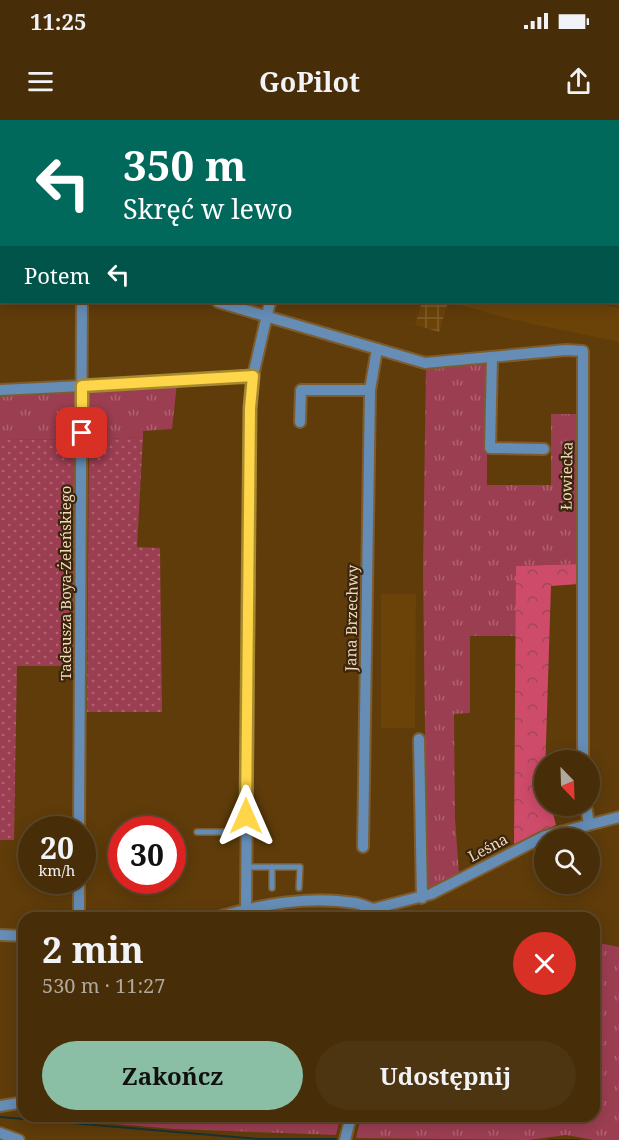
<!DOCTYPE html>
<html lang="pl">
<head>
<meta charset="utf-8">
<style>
	:root { --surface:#472d08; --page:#4e3512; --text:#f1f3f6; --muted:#b0a89c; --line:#5f4929; --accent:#8abfa5 }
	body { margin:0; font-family:"Noto Serif",serif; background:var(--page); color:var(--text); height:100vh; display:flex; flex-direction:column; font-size:22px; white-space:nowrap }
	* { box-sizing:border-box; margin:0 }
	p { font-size:20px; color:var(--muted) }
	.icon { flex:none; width:33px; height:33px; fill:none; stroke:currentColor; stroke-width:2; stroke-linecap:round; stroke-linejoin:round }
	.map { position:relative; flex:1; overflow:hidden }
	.sheet { position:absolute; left:18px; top:792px; width:582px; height:210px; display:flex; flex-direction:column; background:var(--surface); border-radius:18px; box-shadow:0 3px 15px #0003,0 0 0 2px var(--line) }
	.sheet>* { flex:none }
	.hud { position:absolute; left:0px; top:0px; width:620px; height:183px; box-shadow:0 3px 15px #0003,0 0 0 2px var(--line); background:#00695c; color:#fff; overflow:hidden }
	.needle { width:39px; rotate:157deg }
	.controls { position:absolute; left:534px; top:630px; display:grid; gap:12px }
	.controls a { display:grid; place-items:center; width:66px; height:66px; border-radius:50%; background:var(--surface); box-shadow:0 3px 15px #0003,0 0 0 2px var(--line); font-size:30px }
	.speed { position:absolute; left:18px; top:696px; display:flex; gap:12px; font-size:30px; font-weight:700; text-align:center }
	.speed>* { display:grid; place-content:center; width:78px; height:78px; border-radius:50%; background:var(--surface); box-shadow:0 3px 15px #0003,0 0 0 2px var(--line); line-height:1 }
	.speed small { font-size:15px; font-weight:400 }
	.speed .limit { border:9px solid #d22; background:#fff; color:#111 }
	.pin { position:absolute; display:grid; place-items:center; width:51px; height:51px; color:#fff; margin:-26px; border-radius:12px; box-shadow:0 3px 9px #0006 }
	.me { position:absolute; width:66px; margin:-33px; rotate:0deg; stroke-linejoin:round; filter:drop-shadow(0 0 4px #0008) }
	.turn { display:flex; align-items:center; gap:21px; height:126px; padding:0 24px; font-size:27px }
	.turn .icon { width:78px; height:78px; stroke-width:2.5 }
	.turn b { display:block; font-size:42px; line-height:51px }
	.then { display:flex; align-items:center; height:57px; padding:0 24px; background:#0003; gap:12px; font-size:22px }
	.round { display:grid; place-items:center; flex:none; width:63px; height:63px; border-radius:32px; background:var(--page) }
	.summary { display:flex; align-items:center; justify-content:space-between; height:102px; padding:0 24px }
	h1 { font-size:36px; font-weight:700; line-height:45px }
	.cta { display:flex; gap:12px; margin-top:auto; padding:12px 24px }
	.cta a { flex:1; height:69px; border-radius:36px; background:var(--accent); color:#111; font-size:24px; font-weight:700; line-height:69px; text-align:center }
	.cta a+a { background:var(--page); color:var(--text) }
	.status { display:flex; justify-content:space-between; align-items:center; height:42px; padding:0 30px; background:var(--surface); direction:ltr }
	.status svg { height:16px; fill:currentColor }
	header { display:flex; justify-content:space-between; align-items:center; height:78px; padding:0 24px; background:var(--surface); font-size:27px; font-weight:700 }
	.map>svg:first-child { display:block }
</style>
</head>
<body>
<div class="status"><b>11:25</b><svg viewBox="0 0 49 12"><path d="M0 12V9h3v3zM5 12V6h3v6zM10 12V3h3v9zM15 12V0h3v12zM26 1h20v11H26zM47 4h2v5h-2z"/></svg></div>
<header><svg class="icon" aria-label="menu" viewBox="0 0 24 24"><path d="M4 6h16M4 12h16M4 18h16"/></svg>GoPilot<svg class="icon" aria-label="share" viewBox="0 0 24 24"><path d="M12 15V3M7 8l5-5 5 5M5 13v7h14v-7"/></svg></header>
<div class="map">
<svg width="619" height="1020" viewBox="0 0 619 1020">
	<defs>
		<pattern id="industrial-grid" width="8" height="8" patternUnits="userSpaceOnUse" patternTransform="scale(1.5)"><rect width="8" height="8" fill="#6b4309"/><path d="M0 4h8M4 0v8" fill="none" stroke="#815e2b"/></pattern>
		<pattern id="grass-tufts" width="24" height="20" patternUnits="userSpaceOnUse" patternTransform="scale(1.5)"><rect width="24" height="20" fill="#9c3e52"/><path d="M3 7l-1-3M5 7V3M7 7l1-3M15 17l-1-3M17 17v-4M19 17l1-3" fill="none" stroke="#af6271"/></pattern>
		<pattern id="forest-crowns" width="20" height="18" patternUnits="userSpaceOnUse" patternTransform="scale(1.5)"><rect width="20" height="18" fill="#cf4b6a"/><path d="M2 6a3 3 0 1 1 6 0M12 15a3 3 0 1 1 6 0" fill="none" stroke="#a04859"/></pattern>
		<pattern id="garden-dots" width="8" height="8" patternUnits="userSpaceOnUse" patternTransform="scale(1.5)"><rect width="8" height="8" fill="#9c3e52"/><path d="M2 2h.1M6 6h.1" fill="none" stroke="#af6271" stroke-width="1.8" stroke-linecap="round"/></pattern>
	</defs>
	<rect width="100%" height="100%" fill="#5f3c0a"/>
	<g fill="#6b4309">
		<path d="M450 182H591L619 188V222L510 199Z"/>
		<path d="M381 474H416L415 608H381Z"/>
	</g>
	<path fill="url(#industrial-grid)" d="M422 182H448L439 212 415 205Z"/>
	<g fill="url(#grass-tufts)">
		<path d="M487 242V365H551V294H577L579 444 516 446V516H470V593L454 594 455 699 459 754 427 771 423 450 426 246Z"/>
		<path d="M177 263 172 309 143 311V317L89 320 87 272 91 268Z"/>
		<path d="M75 270 78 275V319L0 320V273Z"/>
		<path d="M594 822 619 827V1020H594L566 1015 528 1020 356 1018 361 996H594Z"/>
		<path d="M25 996H341L336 1015 174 1009Z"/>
	</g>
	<path fill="url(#forest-crowns)" d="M579 444V464L551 466 544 686H551L556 705 514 724 516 446Z"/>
	<g fill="url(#garden-dots)">
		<path d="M143 317 137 427 160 428 162 592H87L89 320Z"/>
		<path d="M78 319 76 546H17L14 720H0V320Z"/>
	</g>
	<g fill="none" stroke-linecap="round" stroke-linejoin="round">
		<g stroke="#183432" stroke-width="2">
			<path d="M0 997 259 1019H336"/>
			<path d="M549 1020H579"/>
		</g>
		<g stroke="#7d5c2e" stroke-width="8">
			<g id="service">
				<path d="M211 0 216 2"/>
				<path d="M0 89 2 91"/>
				<path d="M0 101 2 95"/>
				<path d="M618 120 619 117"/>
				<path d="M82 266 253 256"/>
				<path d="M197 712H246"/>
				<path d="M246 747H300L299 768"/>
				<path d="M272 768V747"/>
			</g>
		</g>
		<g stroke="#7d5c2e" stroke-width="14">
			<g id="minor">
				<path d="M269 0 274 2"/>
				<path d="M486 0 491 2"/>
				<path d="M312 2V0"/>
				<path d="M575 2 576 0"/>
				<path d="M618 38H619"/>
				<path d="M618 101H619"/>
				<path d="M0 118H2"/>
				<path d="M218 182 425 243 566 230 583 231V640"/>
				<path d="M492 237 490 328 544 329"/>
				<path d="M0 270 82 266"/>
				<path d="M300 302 301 270H370"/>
				<path d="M419 619 422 778"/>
				<path d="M586 686 589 704"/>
				<path d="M79 710 82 182"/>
				<path d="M363 727 370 270 377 229"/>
				<path d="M79 760V798"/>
				<path d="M246 789 250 288 253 256 270 182"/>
				<path d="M373 789 431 774 545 716 619 697"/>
				<path d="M215 798C259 785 308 775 355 783 361 784 367 787 373 789"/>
				<path d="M0 815 24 816"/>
				<path d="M0 986 24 982"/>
				<path d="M0 1013 19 1020"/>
				<path d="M345 1020 351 996"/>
			</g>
		</g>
		<use href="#service" stroke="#658db6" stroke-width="5"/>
		<use href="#minor" stroke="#658db6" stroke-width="10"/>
	</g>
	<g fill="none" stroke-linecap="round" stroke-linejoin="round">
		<g stroke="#a68a30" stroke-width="15">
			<path id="route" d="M82 313V266L253 256 250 288 246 696"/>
		</g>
		<use href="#route" stroke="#ffd54a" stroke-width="10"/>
	</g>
	<g text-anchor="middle" stroke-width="4.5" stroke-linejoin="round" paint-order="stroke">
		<g font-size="15" fill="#f5dabd" stroke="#3a260d">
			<text transform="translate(567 356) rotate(-89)" y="5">Łowiecka</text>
			<text transform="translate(66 463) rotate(-90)" y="5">Tadeusza Boya-Żeleńskiego</text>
			<text transform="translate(352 498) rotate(-89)" y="5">Jana Brzechwy</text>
			<text transform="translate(488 728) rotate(-28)" y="5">Leśna</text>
		</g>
	</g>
</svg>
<div class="controls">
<a><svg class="needle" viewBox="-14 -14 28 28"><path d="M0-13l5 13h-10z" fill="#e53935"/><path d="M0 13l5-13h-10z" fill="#b0a89c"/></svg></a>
<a><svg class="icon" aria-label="search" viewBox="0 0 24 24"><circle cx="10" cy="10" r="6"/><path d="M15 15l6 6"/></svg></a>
</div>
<div class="speed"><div>20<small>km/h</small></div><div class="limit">30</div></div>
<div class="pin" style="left:82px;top:313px;background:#d93025"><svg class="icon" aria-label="arrive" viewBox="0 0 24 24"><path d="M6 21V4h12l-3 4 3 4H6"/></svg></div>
<svg class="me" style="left:246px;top:696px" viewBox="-20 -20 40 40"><path d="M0-17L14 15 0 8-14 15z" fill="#ffd54a" stroke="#fff" stroke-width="4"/></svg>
<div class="hud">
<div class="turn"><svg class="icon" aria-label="left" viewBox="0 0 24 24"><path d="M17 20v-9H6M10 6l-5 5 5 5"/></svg><div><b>350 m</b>Skręć w lewo</div></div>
<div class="then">Potem<svg class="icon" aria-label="left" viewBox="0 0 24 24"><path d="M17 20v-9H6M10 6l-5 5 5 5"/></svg></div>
</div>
<section class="sheet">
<div class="summary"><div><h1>2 min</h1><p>530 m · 11:27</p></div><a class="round" style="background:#d93025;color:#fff"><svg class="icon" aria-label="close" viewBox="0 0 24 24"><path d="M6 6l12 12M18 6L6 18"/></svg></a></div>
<div class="cta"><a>Zakończ</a><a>Udostępnij</a></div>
</section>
</div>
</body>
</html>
